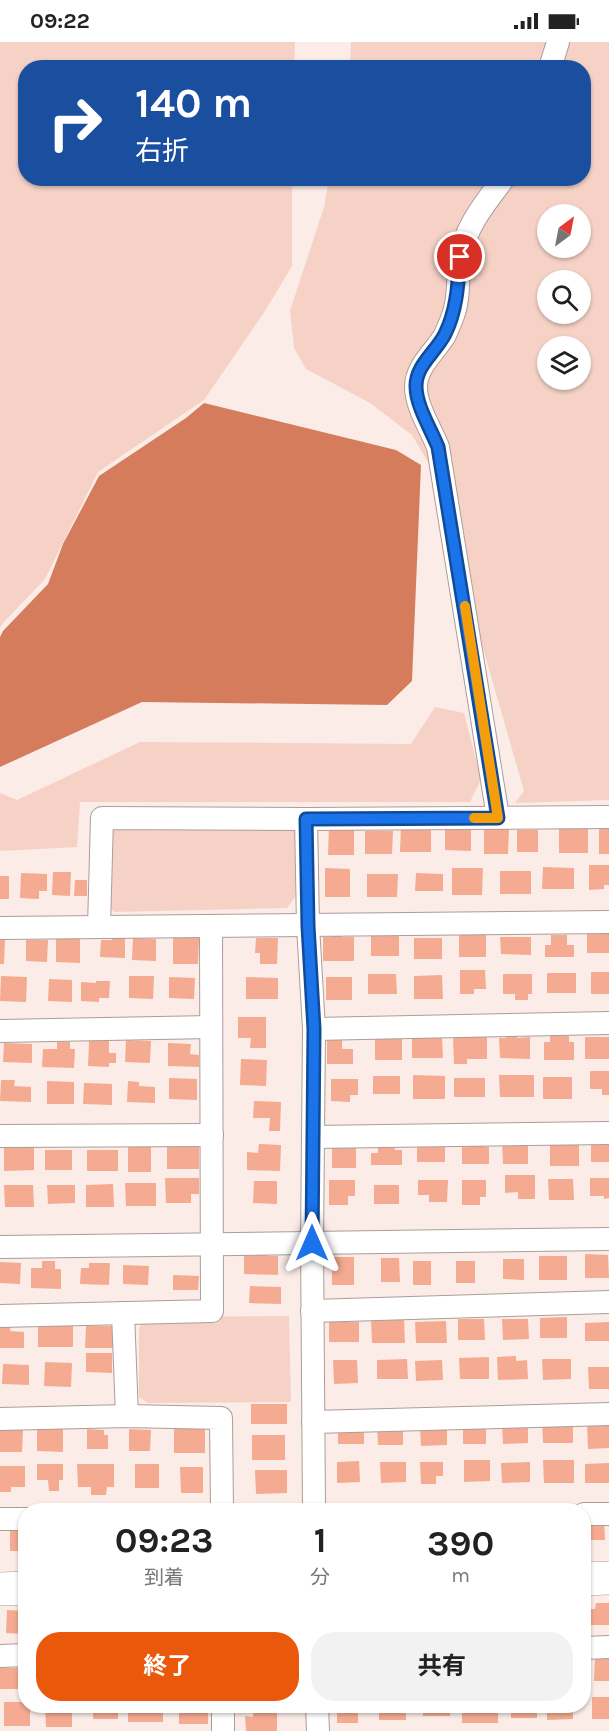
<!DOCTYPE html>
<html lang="ja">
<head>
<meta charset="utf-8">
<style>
	:root { --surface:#fff; --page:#f2f2f2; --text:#222; --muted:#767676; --accent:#ea580c }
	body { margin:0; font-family:Karla,"Noto Sans JP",sans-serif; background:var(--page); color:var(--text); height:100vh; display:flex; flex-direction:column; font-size:22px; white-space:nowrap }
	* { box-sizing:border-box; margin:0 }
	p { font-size:20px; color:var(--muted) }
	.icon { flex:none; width:33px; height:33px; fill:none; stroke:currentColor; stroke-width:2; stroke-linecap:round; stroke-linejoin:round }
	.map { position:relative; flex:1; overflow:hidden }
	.drawer { position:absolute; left:18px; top:1461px; width:573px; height:210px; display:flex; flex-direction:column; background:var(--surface); border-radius:24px; box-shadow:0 2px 4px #0004 }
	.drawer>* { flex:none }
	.top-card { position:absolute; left:18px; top:18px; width:573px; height:126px; border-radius:24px; box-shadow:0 2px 4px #0004; background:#1a4fa0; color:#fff; overflow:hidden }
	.needle { width:39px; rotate:32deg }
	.buttons { position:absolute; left:537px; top:162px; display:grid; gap:12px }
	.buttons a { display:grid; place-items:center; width:54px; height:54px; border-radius:50%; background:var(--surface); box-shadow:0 2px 4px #0004; font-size:30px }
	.pin { position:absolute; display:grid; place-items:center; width:51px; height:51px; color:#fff; margin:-26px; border:3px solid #fff; border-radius:50%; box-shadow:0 2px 6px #0007 }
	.me { position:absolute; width:66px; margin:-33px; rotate:0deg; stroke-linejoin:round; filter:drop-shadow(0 0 4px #0008) }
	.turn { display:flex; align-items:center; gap:21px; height:126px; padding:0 18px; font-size:27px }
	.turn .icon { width:78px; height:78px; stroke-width:2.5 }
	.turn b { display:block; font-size:42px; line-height:51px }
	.eta { display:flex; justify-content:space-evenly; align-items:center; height:102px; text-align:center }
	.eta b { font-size:36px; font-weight:700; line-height:42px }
	.action { display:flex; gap:12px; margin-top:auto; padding:12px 18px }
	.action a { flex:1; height:69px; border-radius:24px; background:var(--accent); color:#fff; font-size:24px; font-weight:700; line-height:69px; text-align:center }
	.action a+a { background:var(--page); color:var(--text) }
	.status { display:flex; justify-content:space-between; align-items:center; height:42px; padding:0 30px; background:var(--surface); direction:ltr }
	.status svg { height:16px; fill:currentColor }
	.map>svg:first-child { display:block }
</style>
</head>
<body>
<div class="status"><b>09:22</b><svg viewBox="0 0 49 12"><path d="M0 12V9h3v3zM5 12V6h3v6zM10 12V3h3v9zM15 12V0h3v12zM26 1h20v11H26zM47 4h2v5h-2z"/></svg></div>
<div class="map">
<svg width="609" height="1689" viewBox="0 0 609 1689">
	<rect width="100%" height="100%" fill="#fbece7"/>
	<g fill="#f6d2c6" fill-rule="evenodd">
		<path d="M0 0H295L294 25 26 26V136L292 137V224L265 269 204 358 98 430 45 537 4 580 0 586Z"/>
		<path d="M351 0H609V758L515 761 524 749 431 425 412 393 370 361 306 327 294 306 290 269 324 165 329 137 584 136V26L350 25ZM548 172H580V206H548ZM548 238H580V272H548ZM548 304H580V338H548Z"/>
		<path d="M435 665 464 671 481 737 470 760H80L77 805 0 809V751L17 758 140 700 411 702Z"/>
		<path d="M117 780 298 784 295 855 287 866 114 870 107 864V790Z"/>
		<path d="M289 1274 291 1360 148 1361 139 1355V1286L146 1275Z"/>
	</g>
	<path fill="#d47c5c" d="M204 361 396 408 421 423 412 639 387 663 142 660 0 725V595L3 589 48 542 63 502 99 434 186 376Z"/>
	<g fill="#f5ab91">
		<path d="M329 783H354V813H328Z"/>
		<path d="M401 783H431V810H400Z"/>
		<rect x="559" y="784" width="29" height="27"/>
		<path d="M445 785 471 786V809L445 808Z"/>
		<rect x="599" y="786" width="10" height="26"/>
		<path d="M484 787H509L508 812H484Z"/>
		<rect x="517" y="788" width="21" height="22"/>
		<path d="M365 789H393L392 812H365Z"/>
		<path d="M589 823H609V843H604V847L589 848Z"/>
		<path d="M543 825 574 826V847H542Z"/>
		<path d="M325 826 350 827V855H325Z"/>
		<path d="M452 826H483L482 853H452Z"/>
		<rect x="500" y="829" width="31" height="23"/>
		<path d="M53 830H71L70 854 52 853Z"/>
		<path d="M21 831 47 832V849H39V857L20 856Z"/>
		<path d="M416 831 443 832V849H415Z"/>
		<path d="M367 832H398L397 855H367Z"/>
		<rect x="0" y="834" width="9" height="23"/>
		<path d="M75 838H87V854H74Z"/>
		<rect x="587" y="889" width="22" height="22"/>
		<path d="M472 890H486V915H459V893H472Z"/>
		<path d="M331 891H342V895H354V919H323V895H331Z"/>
		<path d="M112 893H125V916L100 915 101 898H112Z"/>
		<path d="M399 893V914H371V894Z"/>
		<path d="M551 893H567V903H574V915H545V903H551Z"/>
		<path d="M56 894H80V921L56 920Z"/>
		<path d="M500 895H531V913L501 912Z"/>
		<path d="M133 896 156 897V919L132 918Z"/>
		<path d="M173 896H199L198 922H173Z"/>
		<path d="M256 896H278L277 922H260V911H255Z"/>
		<rect x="414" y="896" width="28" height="21"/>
		<path d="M0 897 5 898 4 922H0Z"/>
		<path d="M26 898H48L47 920 26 919Z"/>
		<path d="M460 928H485L486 947H474V952H460Z"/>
		<rect x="591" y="930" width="18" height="22"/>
		<rect x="547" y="931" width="29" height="20"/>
		<path d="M368 932H396L397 952H368Z"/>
		<path d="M503 932H532V952H528V958H515V952H503Z"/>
		<path d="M442 933 443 957H414V934Z"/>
		<path d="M1 934 27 935 26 960 0 959Z"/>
		<path d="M129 934H154L153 957 129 956Z"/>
		<path d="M169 935 195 936 194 957 169 956Z"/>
		<path d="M246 935 278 936V957H246Z"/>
		<rect x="326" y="935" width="26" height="23"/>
		<path d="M49 937 72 938V960L48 959Z"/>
		<path d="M96 939H110L109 956H99V960L81 959V940L96 941Z"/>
		<path d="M238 975H266V1006H250L251 996H238Z"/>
		<path d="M506 991H517V996L530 995V1017L500 1016 499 996H506Z"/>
		<path d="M550 994H569V1000H574V1018H544V1000H550Z"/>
		<path d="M412 995H442L443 1016H412Z"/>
		<path d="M453 995H487V1017H467V1022H454Z"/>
		<rect x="585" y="995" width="24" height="22"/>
		<rect x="375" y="996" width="27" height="22"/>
		<path d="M126 998 151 999 150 1021 125 1020Z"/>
		<path d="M327 998H342V1007H353V1022H327Z"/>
		<path d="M89 999H109V1011H116V1021H109V1025L88 1024Z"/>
		<path d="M57 1000H70V1007H75L74 1026 42 1025 43 1007H57Z"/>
		<path d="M4 1001 32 1002V1021L3 1020Z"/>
		<path d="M168 1001 191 1002 190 1012 199 1013V1025L168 1024Z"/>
		<path d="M241 1017 267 1018 266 1044 240 1043Z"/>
		<path d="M590 1029H609V1053H602V1047H590Z"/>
		<path d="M413 1033 445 1034V1057H413Z"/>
		<path d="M499 1033H534V1055H500Z"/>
		<rect x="373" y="1034" width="27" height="18"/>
		<rect x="543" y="1035" width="29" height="22"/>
		<path d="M169 1036 197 1037V1058L169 1057Z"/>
		<rect x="454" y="1036" width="31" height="19"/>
		<path d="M331 1037H358V1053H350V1060L331 1059Z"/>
		<path d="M1 1038H15L14 1044 31 1045V1060L0 1059Z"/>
		<path d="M47 1039 74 1040V1062H47Z"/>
		<path d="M128 1039 139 1040V1044L155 1045V1061L127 1060Z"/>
		<path d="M84 1041 112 1042V1063L83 1062Z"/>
		<path d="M254 1059 281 1060 280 1089H269L270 1076H253Z"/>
		<path d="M468 1098H485V1105H489V1122H462V1105H468Z"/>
		<path d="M378 1100H394L395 1108H402V1123H371V1111H378Z"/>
		<rect x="417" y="1100" width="28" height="20"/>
		<path d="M502 1100H528V1122H503Z"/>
		<rect x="550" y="1100" width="29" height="24"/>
		<rect x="591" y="1101" width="18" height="19"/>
		<path d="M199 1102V1127H167V1103Z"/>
		<path d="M259 1102 281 1103 280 1129 247 1128V1110L258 1111Z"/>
		<path d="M34 1104V1128L4 1129V1105Z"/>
		<rect x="128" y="1105" width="23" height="25"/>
		<rect x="332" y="1105" width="24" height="21"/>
		<rect x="45" y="1108" width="27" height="20"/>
		<rect x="87" y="1108" width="31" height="21"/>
		<path d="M505 1133H535V1157H518V1150L505 1151Z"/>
		<path d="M165 1136H199V1152H191V1161H166Z"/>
		<path d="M590 1136H609V1156L604 1157V1154H590Z"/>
		<path d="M548 1137H573L574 1158H549Z"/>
		<path d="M329 1138H355V1154H348V1163H329Z"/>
		<path d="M418 1138H448L447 1160H429V1153H418Z"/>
		<path d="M462 1138H486V1155H480V1163H462Z"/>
		<path d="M254 1139H277V1162L253 1161Z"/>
		<path d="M125 1141H156V1164H126Z"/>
		<path d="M113 1142 114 1165H86V1143Z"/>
		<path d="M4 1143H33L34 1165H5Z"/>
		<path d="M47 1143H75V1161L48 1162Z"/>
		<rect x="374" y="1143" width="25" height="19"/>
		<path d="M255 1211H268V1214H278V1233L244 1232V1213L255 1214Z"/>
		<path d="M585 1212 608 1213 609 1236H585Z"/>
		<rect x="539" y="1214" width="28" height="24"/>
		<rect x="332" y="1215" width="22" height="28"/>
		<path d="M381 1216H399L400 1240H381Z"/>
		<path d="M503 1217H524V1238L503 1237Z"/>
		<path d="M42 1219H55V1227H61V1247L31 1246V1226H42Z"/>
		<rect x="413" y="1219" width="18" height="24"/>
		<rect x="456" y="1219" width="19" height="22"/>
		<path d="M0 1220 21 1221 20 1242 0 1241Z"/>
		<path d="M89 1221H110L109 1243 80 1242 81 1226H89Z"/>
		<path d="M123 1223 149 1224 148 1243 123 1242Z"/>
		<path d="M173 1233 199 1234 198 1248H173Z"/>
		<path d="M250 1244 281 1245V1262L249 1261Z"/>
		<path d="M567 1275V1296H540V1276Z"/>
		<path d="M404 1277 405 1301H372L371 1278Z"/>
		<path d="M458 1277H484L485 1298H458Z"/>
		<path d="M502 1277H528L529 1297 503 1298Z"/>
		<path d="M446 1279 447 1301H416L415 1280Z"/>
		<rect x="329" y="1280" width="30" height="20"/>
		<path d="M609 1280V1299H585V1281Z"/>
		<path d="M0 1282H11L10 1289 24 1290V1306H0Z"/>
		<path d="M38 1283 73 1284V1305H38Z"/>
		<path d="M86 1284H113V1306H85Z"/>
		<path d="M86 1311H112V1331L86 1330Z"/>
		<path d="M516 1314V1319L527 1318 528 1337 498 1338 497 1315Z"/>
		<path d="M489 1315V1337H460L459 1316Z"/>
		<path d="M407 1317 408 1337H377V1318Z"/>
		<path d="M542 1317H571V1337L543 1338Z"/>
		<path d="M333 1318H357L358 1341 334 1342Z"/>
		<path d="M442 1318 443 1338 416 1339 415 1319Z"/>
		<path d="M45 1320 72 1321 71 1345 44 1344Z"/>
		<path d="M3 1322 29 1323V1343L2 1342Z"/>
		<path d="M588 1325H609V1347H589Z"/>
		<rect x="251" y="1362" width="36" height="20"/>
		<path d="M542 1379H573V1401H543Z"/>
		<path d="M609 1380V1406L588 1407 587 1381Z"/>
		<rect x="463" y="1381" width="23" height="21"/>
		<path d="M502 1381H528V1401L503 1402Z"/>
		<path d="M205 1382V1411H174V1385Z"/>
		<path d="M377 1383H403V1403H378Z"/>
		<path d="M420 1383H447V1403L421 1404Z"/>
		<path d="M0 1386 23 1387 22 1410H0Z"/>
		<path d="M37 1386 63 1387V1410L37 1409Z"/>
		<rect x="338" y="1386" width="26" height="16"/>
		<path d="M87 1387 104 1388V1393H108V1407H87Z"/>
		<path d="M129 1387 151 1388 150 1409H129Z"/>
		<rect x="252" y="1393" width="33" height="25"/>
		<path d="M464 1418H490V1439L464 1440Z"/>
		<path d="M543 1418H574V1441H544Z"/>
		<path d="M359 1419 360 1440 337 1441V1420Z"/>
		<path d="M380 1420H406V1440L381 1441Z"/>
		<path d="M420 1420H443V1434H436V1442H421Z"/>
		<path d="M530 1420V1440L502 1441 501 1421Z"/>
		<path d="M609 1421V1441H585V1422Z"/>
		<path d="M37 1422H63V1438H59V1449H49L48 1438H37Z"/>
		<path d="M77 1422H114V1445H107L106 1453H91V1445H78Z"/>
		<rect x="135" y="1422" width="24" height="24"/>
		<path d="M0 1424H25V1445H11V1450H0Z"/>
		<path d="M180 1425H203V1451H181Z"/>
		<path d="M255 1428H287V1451L256 1452Z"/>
		<path d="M584 1477H604L605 1498H584Z"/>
		<rect x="10" y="1482" width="16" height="27"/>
		<path d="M596 1561H609V1583H585V1567H595Z"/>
		<path d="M7 1568 26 1569V1592L6 1591Z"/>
		<path d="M595 1616H609V1639H594Z"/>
		<rect x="0" y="1626" width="26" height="21"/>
		<rect x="592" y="1655" width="17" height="22"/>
		<path d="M4 1660H26V1664H30V1684H4Z"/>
		<path d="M45 1664H72V1685H46Z"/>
		<rect x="93" y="1664" width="25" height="13"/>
		<path d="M128 1664 163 1665V1680H128Z"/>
		<rect x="179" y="1664" width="29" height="18"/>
		<path d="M253 1664H277V1689H246L245 1674 253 1675Z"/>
		<rect x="337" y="1664" width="21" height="17"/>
		<rect x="379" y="1664" width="27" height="14"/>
		<rect x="423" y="1664" width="27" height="10"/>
		<rect x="462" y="1664" width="36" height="17"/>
		<rect x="511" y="1664" width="26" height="12"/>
		<path d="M547 1664H573V1677L547 1678Z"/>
	</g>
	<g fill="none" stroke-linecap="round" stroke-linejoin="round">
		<g stroke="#ab9d99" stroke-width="24">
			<g id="street">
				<path d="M550 26 558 0"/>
				<path d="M498 775 438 405C431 387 416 365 416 345 416 324 435 310 445 293 447 288 450 282 452 276 460 258 457 236 460 217 464 186 486 160 504 136"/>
				<path d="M306 777 308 884 314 987 312 1201 314 1468"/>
				<path d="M99 885 102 776 306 777 609 775"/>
				<path d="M0 886 609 880"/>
				<path d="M314 987 609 981"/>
				<path d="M0 989 211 985"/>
				<path d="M0 1094 212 1093"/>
				<path d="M313 1095 609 1091"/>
				<path d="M0 1205 609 1197"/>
				<path d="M312 1269 609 1260"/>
				<path d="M123 1271 127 1374"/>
				<path d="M0 1274 212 1269 211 885"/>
				<path d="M0 1377 127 1374 221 1376 222 1468"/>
				<path d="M313 1380 609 1372"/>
				<path d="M584 1472H609"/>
				<path d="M0 1477H26"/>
				<path d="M584 1606 609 1605"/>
				<path d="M0 1614 26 1613"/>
				<path d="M317 1664 318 1689"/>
				<path d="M223 1689V1664"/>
			</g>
		</g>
		<g stroke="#ab9d99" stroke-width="34">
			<g id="secondary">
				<path d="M584 1537 609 1536"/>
				<path d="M0 1547 26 1546"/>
			</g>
		</g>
		<use href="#street" stroke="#fff" stroke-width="22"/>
		<use href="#secondary" stroke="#fff" stroke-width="33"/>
	</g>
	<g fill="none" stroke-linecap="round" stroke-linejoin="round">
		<g stroke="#114b97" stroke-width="15">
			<path id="route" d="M312 1201 314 987 308 884 306 777 498 776 438 405C431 387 416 364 416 344 416 323 436 310 445 292 457 268 458 242 460 215"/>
		</g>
		<use href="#route" stroke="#1a73e8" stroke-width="10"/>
		<path stroke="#f59e0b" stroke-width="10" d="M465 564 498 776H474"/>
	</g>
</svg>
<div class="buttons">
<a><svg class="needle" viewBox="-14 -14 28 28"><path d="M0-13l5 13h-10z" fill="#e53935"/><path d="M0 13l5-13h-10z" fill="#767676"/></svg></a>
<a><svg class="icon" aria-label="search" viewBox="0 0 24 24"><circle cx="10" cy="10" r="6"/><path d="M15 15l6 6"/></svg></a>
<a><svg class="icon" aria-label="layers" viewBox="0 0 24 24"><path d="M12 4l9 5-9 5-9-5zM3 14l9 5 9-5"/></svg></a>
</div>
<div class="pin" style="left:460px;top:215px;background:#d93025"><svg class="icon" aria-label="arrive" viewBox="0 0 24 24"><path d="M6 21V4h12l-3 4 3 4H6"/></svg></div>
<svg class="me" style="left:312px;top:1201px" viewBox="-20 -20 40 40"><path d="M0-17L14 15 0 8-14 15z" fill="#1a73e8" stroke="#fff" stroke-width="4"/></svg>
<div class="top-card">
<div class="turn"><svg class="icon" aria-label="right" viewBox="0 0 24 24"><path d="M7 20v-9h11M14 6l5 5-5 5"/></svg><div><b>140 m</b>右折</div></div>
</div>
<section class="drawer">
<div class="eta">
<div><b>09:23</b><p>到着</p></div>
<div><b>1</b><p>分</p></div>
<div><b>390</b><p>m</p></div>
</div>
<div class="action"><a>終了</a><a>共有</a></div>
</section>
</div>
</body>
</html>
